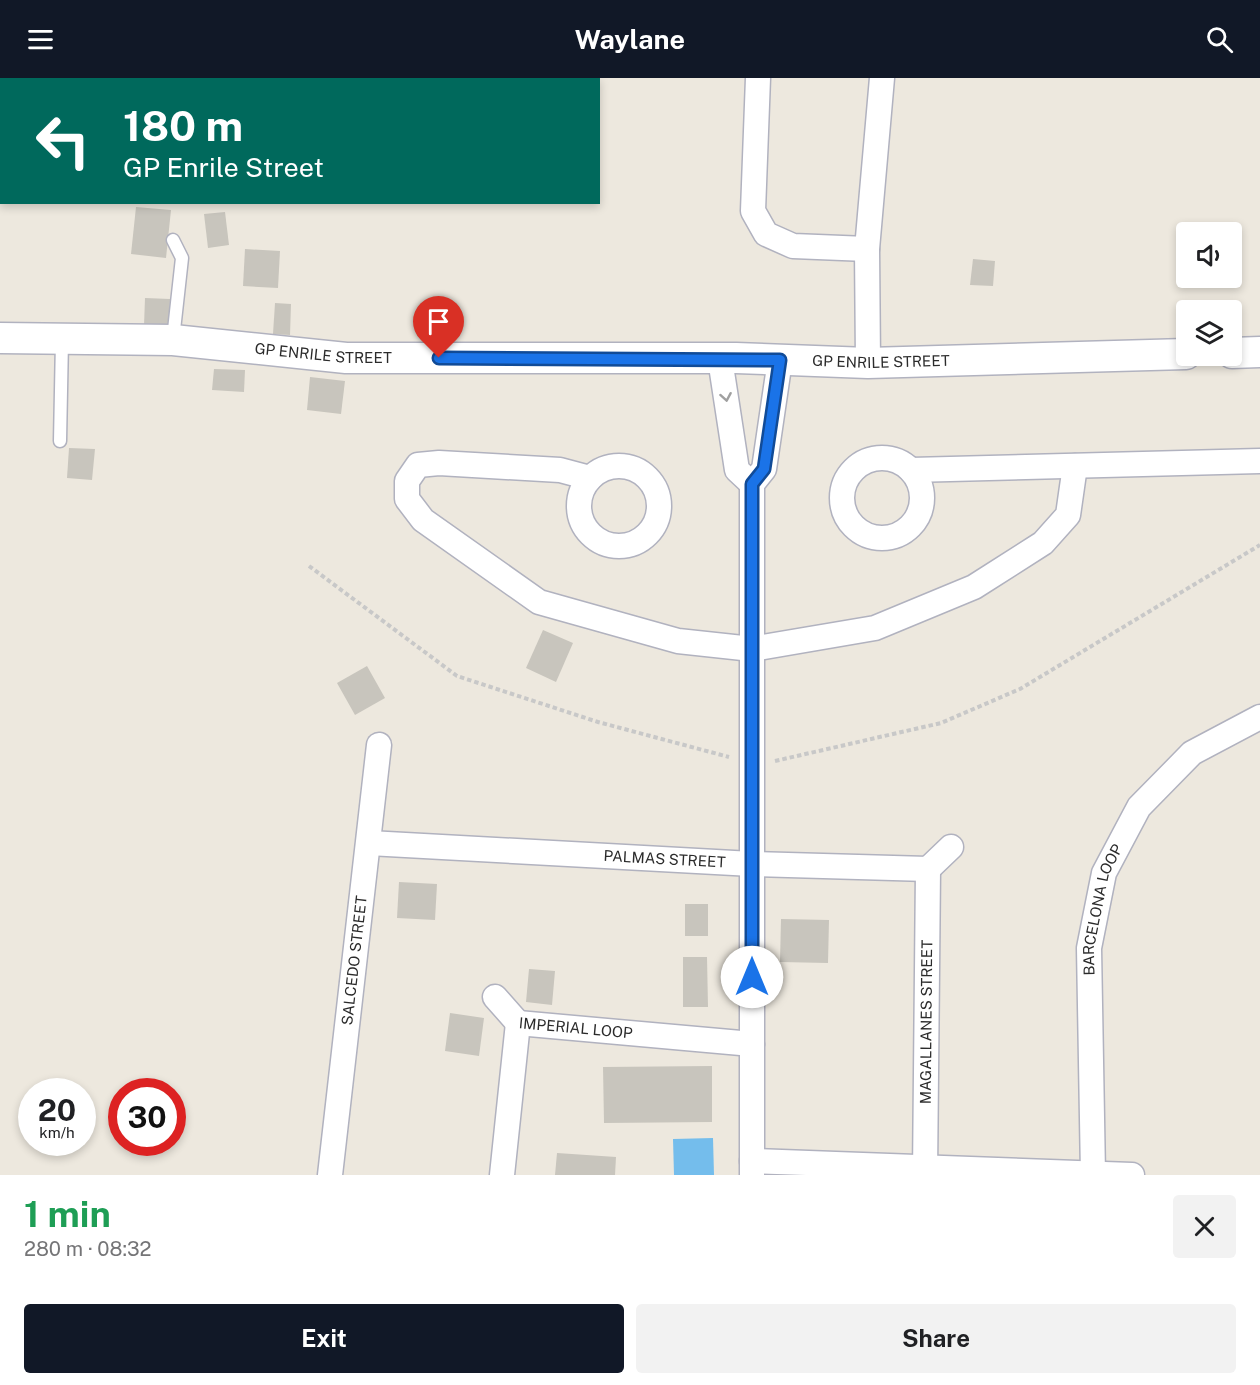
<!DOCTYPE html>
<html lang="en">
<head>
<meta charset="utf-8">
<style>
	:root { --surface:#fff; --page:#f2f2f2; --text:#202124; --muted:#757577; --accent:#111827 }
	body { margin:0; font-family:"Public Sans",sans-serif; background:var(--page); color:var(--text); height:100vh; display:flex; flex-direction:column; font-size:22px; white-space:nowrap }
	* { box-sizing:border-box; margin:0 }
	p { font-size:20px; color:var(--muted) }
	.icon { flex:none; width:33px; height:33px; fill:none; stroke:currentColor; stroke-width:2; stroke-linecap:round; stroke-linejoin:round }
	.map { position:relative; height:1097px; overflow:hidden }
	.sheet { display:flex; flex-direction:column; background:var(--surface); flex:1 }
	.sheet>* { flex:none }
	.guide { position:absolute; left:0px; top:0px; width:600px; height:126px; box-shadow:0 3px 9px #0003; background:#00695c; color:#fff; overflow:hidden }
	.controls { position:absolute; left:1176px; top:144px; display:grid; gap:12px }
	.controls a { display:grid; place-items:center; width:66px; height:66px; border-radius:6px; background:var(--surface); box-shadow:0 3px 9px #0003; font-size:30px }
	.speed { position:absolute; left:18px; top:1000px; display:flex; gap:12px; font-size:30px; font-weight:700; text-align:center }
	.speed>* { display:grid; place-content:center; width:78px; height:78px; border-radius:50%; background:var(--surface); box-shadow:0 3px 9px #0003; line-height:1 }
	.speed small { font-size:15px; font-weight:400 }
	.speed .limit { border:9px solid #d22; background:#fff; color:#111 }
	.pin { position:absolute; display:grid; place-items:center; width:51px; height:51px; color:#fff; margin:-62px -26px; border-radius:50% 50% 50% 0; rotate:-45deg; box-shadow:0 0 6px #0007 }
	.pin .icon { rotate:45deg }
	.me { position:absolute; width:66px; margin:-33px; rotate:0deg; stroke-linejoin:round; filter:drop-shadow(0 0 4px #0008) }
	.turn { display:flex; align-items:center; gap:21px; height:126px; padding:0 24px; font-size:27px }
	.turn .icon { width:78px; height:78px; stroke-width:2.5 }
	.turn b { display:block; font-size:42px; line-height:51px }
	.round { display:grid; place-items:center; flex:none; width:63px; height:63px; border-radius:6px; background:var(--page) }
	.head { display:flex; align-items:center; justify-content:space-between; height:102px; padding:0 24px }
	h1 { font-size:36px; font-weight:700; line-height:45px; color:#1e9e55 }
	.button { display:flex; gap:12px; margin-top:auto; padding:12px 24px }
	.button a { flex:1; height:69px; border-radius:6px; background:var(--accent); color:#fff; font-size:24px; font-weight:700; line-height:69px; text-align:center }
	.button a+a { background:var(--page); color:var(--text) }
	header { display:flex; justify-content:space-between; align-items:center; height:78px; padding:0 24px; background:var(--accent); color:#fff; font-size:27px; font-weight:700 }
	.map>svg:first-child { display:block }
</style>
</head>
<body>
<header><svg class="icon" aria-label="menu" viewBox="0 0 24 24"><path d="M4 6h16M4 12h16M4 18h16"/></svg>Waylane<svg class="icon" aria-label="search" viewBox="0 0 24 24"><circle cx="10" cy="10" r="6"/><path d="M15 15l6 6"/></svg></header>
<div class="map">
<svg width="1260" height="1097" viewBox="0 0 1260 1097">
	<rect width="100%" height="100%" fill="#ede8de"/>
	<path fill="#74bdec" d="M713 1060 714 1097H674L673 1061Z"/>
	<g fill="#c8c5bd">
		<path d="M136 129 171 132 166 180 131 176Z"/>
		<path d="M225 134 229 167 208 170 204 136Z"/>
		<path d="M245 171 280 173 278 210 243 208Z"/>
		<path d="M973 181 995 183 993 208 970 207Z"/>
		<path d="M145 220 170 221 169 249 144 248Z"/>
		<path d="M275 225 291 226 290 257 273 256Z"/>
		<path d="M214 291 245 292 244 314 212 312Z"/>
		<path d="M310 299 345 303 341 336 307 332Z"/>
		<path d="M69 370 95 371 92 402 67 400Z"/>
		<path d="M543 552 573 565 556 604 526 590Z"/>
		<path d="M367 588 385 620 355 637 337 605Z"/>
		<path d="M399 804 437 806 435 842 397 840Z"/>
		<rect x="685" y="826" width="23" height="32"/>
		<path d="M781 841 829 842 828 885 780 884Z"/>
		<path d="M683 879H707L708 929H683Z"/>
		<path d="M529 891 555 893 552 927 526 924Z"/>
		<path d="M450 935 484 940 479 978 445 973Z"/>
		<path d="M712 988V1044L604 1045 603 989Z"/>
		<path d="M557 1075 616 1079 615 1097H555Z"/>
	</g>
	<g fill="none" stroke-linecap="round" stroke-linejoin="round">
		<g stroke="#b1b2bf" stroke-width="15">
			<g id="service">
				<path d="M0 27H2"/>
				<path d="M173 261 182 180 173 162"/>
				<path d="M60 363 62 262"/>
			</g>
		</g>
		<g stroke="#b1b2bf" stroke-width="27">
			<g id="minor">
				<path d="M758 0 753 133 766 156 793 168 867 171"/>
				<path d="M720 281 737 392 752 406"/>
				<path d="M868 285 867 171 882 0"/>
				<circle cx="882" cy="420" r="40"/>
				<circle cx="619" cy="428" r="40"/>
				<path d="M911 392 1260 383"/>
				<path d="M590 400 560 392 439 385 418 387 407 403V421L423 442 539 524 678 563 752 571 875 550 974 509 1043 465 1068 437 1075 388"/>
				<path id="s1" d="M369 765 752 786 928 791 951 769"/>
				<path d="M495 919 518 945"/>
				<path id="s2" d="M518 945 752 966"/>
				<path d="M752 1083 1132 1097"/>
				<path id="s3" d="M330 1097 379 667"/>
				<path d="M502 1097 518 945"/>
				<path d="M752 1097V406L764 391 780 282"/>
				<path id="s4" d="M925 1097 928 791"/>
				<path id="s5" d="M1093 1097 1089 870 1104 795 1139 729 1192 675 1260 639"/>
			</g>
		</g>
		<g stroke="#b1b2bf" stroke-width="33">
			<g id="tertiary">
				<path id="s6" d="M0 260 173 262 346 280H736L868 285 1186 276"/>
				<path d="M1232 275 1260 274"/>
			</g>
		</g>
		<g stroke="#c8c8c8" stroke-width="4" stroke-dasharray="4.5 3" stroke-linecap="butt">
			<path d="M309 488 457 598 598 644 729 679"/>
			<path d="M775 683 941 645 1020 611 1260 467"/>
		</g>
		<use href="#service" stroke="#fff" stroke-width="12"/>
		<use href="#minor" stroke="#fff" stroke-width="24"/>
		<use href="#tertiary" stroke="#fff" stroke-width="30"/>
	</g>
	<defs><path id="oneway-chevron" d="M-2-3.5L2.5 0L-2 3.5" fill="none" stroke-width="1.6" stroke-linecap="round" stroke-linejoin="round" transform="scale(1.5)"/></defs>
	<use stroke="#a0a0a0" href="#oneway-chevron" transform="translate(726 319) rotate(80)"/>
	<g fill="none" stroke-linecap="round" stroke-linejoin="round">
		<g stroke="#114b97" stroke-width="15">
			<path id="route" d="M439 280 780 282 764 391 752 406V899"/>
		</g>
		<use href="#route" stroke="#1a73e8" stroke-width="10"/>
	</g>
	<g text-anchor="middle" stroke-width="5" stroke-linejoin="round" paint-order="stroke">
		<g font-size="15" fill="#2b2b2b" stroke="#fff">
			<text dy="5" stroke="none"><textPath href="#s6" startOffset="324">GP ENRILE STREET</textPath></text>
			<text dy="5" stroke="none"><textPath href="#s6" startOffset="882">GP ENRILE STREET</textPath></text>
			<text dy="5" stroke="none"><textPath href="#s1" startOffset="296">PALMAS STREET</textPath></text>
			<text dy="5" stroke="none"><textPath href="#s5" startOffset="267">BARCELONA LOOP</textPath></text>
			<text dy="5" stroke="none"><textPath href="#s3" startOffset="216">SALCEDO STREET</textPath></text>
			<text dy="5" stroke="none"><textPath href="#s4" startOffset="153">MAGALLANES STREET</textPath></text>
			<text dy="5" stroke="none"><textPath href="#s2" startOffset="58">IMPERIAL LOOP</textPath></text>
		</g>
	</g>
</svg>
<div class="controls">
<a><svg class="icon" aria-label="sound" viewBox="0 0 24 24"><path d="M4 9h4l5-4v14l-5-4H4zM17 9q2 3 0 6"/></svg></a>
<a><svg class="icon" aria-label="layers" viewBox="0 0 24 24"><path d="M12 4l9 5-9 5-9-5zM3 14l9 5 9-5"/></svg></a>
</div>
<div class="speed"><div>20<small>km/h</small></div><div class="limit">30</div></div>
<div class="pin" style="left:439px;top:280px;background:#d93025"><svg class="icon" aria-label="arrive" viewBox="0 0 24 24"><path d="M6 21V4h12l-3 4 3 4H6"/></svg></div>
<svg class="me" style="left:752px;top:899px" viewBox="-20 -20 40 40"><circle r="19" fill="#fff"/><path d="M0-13L10 11 0 6-10 11z" fill="#1a73e8"/></svg>
<div class="guide">
<div class="turn"><svg class="icon" aria-label="left" viewBox="0 0 24 24"><path d="M17 20v-9H6M10 6l-5 5 5 5"/></svg><div><b>180 m</b>GP Enrile Street</div></div>
</div>
</div>
<section class="sheet">
<div class="head"><div><h1>1 min</h1><p>280 m · 08:32</p></div><a class="round"><svg class="icon" aria-label="close" viewBox="0 0 24 24"><path d="M6 6l12 12M18 6L6 18"/></svg></a></div>
<div class="button"><a>Exit</a><a>Share</a></div>
</section>
</body>
</html>
